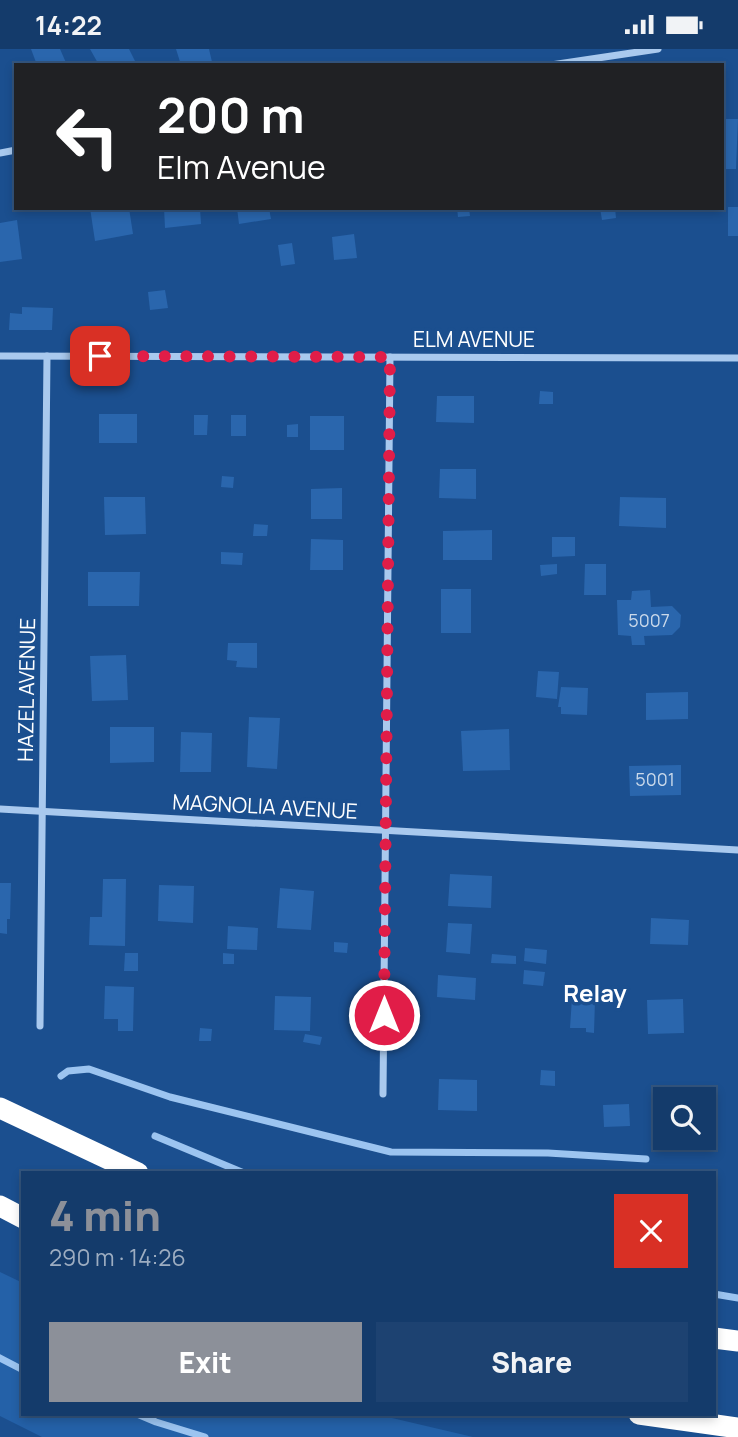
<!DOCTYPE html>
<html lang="en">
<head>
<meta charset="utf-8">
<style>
	:root { --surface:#143b6b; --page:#1d4271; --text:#f1f3f6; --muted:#9dadc1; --line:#33557e; --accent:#8c9099 }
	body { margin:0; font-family:Manrope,sans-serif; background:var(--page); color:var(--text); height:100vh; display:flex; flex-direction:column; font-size:26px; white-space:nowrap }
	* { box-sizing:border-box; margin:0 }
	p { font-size:23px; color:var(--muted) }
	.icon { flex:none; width:38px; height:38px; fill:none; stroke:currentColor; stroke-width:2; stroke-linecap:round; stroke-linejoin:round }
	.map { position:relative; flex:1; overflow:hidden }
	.side { position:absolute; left:21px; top:1122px; width:695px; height:245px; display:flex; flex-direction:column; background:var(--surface); border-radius:0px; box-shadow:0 4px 10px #0003,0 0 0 2px var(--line) }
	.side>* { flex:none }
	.guide { position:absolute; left:14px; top:14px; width:710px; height:147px; border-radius:0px; box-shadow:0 4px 10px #0003,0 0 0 2px var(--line); background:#202124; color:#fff; overflow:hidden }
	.buttons { position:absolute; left:653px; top:1038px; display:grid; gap:14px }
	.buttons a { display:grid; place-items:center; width:63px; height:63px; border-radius:0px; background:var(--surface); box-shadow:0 4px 10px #0003,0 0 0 2px var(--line); font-size:35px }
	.pin { position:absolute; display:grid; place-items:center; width:60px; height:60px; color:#fff; margin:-30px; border-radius:14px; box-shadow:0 4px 10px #0006 }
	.me { position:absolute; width:77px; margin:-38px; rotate:0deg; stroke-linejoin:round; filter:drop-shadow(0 0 5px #0008) }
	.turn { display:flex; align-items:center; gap:24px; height:147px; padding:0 28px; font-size:32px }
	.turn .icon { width:91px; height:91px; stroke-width:2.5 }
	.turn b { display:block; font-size:49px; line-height:60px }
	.round { display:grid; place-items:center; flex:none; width:74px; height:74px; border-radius:0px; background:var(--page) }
	.head { display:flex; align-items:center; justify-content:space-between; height:119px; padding:0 28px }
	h1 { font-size:42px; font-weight:800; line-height:52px; color:var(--accent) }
	.button { display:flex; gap:14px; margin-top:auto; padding:14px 28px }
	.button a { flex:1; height:80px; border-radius:0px; background:var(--accent); color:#fff; font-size:28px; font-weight:800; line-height:80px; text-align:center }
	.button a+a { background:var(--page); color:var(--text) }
	.status { display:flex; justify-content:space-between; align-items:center; height:49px; padding:0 35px; background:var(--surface); direction:ltr }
	.status svg { height:19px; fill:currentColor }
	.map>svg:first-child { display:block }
</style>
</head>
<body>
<div class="status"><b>14:22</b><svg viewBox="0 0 49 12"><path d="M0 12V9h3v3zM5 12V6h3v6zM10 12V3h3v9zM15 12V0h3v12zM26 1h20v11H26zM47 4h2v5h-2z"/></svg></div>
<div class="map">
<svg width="738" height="1388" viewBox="0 0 738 1388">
	<rect width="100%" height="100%" fill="#1b4f8f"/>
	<path fill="#2461a8" d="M0 1223 23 1234V1365H375L473 1388H42L0 1367Z"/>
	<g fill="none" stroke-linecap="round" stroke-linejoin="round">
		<g stroke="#9cc4f0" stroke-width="7">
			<path d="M61 1027 68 1022 89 1020 170 1048 391 1103 548 1104 646 1110"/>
			<path d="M155 1087 244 1124"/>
			<path d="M714 1245 738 1249"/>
			<path d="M0 1309 23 1321"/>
			<path d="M137 1365 156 1373 205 1388"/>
		</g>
	</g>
	<g fill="#2a66ad">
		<path d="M31 0H60L67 16H37Z"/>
		<path d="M90 0H129L137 16H99Z"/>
		<path d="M176 0H209L212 13 202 16H181Z"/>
		<path d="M723 70H738L736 120H723Z"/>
		<rect x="728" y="158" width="10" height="29"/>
		<path d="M90 159H129L133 185 95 192Z"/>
		<path d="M164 159H200L201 175 165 179Z"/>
		<path d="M237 159H269L271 170 239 175Z"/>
		<path d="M457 159H469L470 167 458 168Z"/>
		<path d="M600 159H615L616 169 602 171Z"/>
		<path d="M17 171 22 210 0 213V174Z"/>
		<path d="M354 185 357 209 334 211 332 188Z"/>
		<path d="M292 194 295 215 281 217 278 196Z"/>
		<path d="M165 241 168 259 150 261 148 243Z"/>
		<path d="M22 258 53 259 52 281H9L10 264 22 265Z"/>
		<path d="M540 342 553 343V355H539Z"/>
		<path d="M437 347H474V374L436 373Z"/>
		<rect x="99" y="365" width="38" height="29"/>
		<path d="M194 366H208L207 386H194Z"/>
		<rect x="231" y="366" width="15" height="21"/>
		<rect x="310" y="367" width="34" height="34"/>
		<path d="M298 375V388H287V376Z"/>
		<path d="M440 420H476V450L439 449Z"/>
		<path d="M222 427 234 428 233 439 221 438Z"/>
		<path d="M342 439V470H311V440Z"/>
		<path d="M104 448H145L146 485 105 486Z"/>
		<path d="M620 448 666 449V479L619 477Z"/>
		<path d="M254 475 268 476 267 487H253Z"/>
		<path d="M492 481V511H443V482Z"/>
		<path d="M552 488H575V507L552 508Z"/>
		<path d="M311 490 343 491V521H310Z"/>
		<path d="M221 503 243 504 242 516 221 515Z"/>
		<path d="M557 515V525L541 527 540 516Z"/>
		<path d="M585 515H606V546H584Z"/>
		<path d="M88 523H140L139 557H88Z"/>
		<rect x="441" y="540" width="30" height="44"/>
		<path d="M650 541 651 558 672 557 681 566 680 578 672 586 644 587 645 596H632L631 587 618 586 617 551H631L632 542Z"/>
		<path d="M228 594H257V619L236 618 237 612 227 611Z"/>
		<path d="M126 606 128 651 92 652 90 607Z"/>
		<path d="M538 622 559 623 557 650 536 648Z"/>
		<path d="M561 638 588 639 587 666 561 665V658H558Z"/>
		<path d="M688 643V670L646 671V644Z"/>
		<path d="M249 668 280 669 277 720 247 718Z"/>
		<path d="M110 678H154V713L110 714Z"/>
		<path d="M509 680 510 721 463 722 461 682Z"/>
		<path d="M181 683 212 684 211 723H180Z"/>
		<path d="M681 716V746L630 747 629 717Z"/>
		<path d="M450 825 492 827 491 859 448 857Z"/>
		<path d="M103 830H126L125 897 89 896 90 868H102Z"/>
		<path d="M0 834H11L10 870H7V885L0 884Z"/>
		<path d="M159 836 194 837 193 874 158 872Z"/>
		<path d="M280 839 314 842 311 881 277 879Z"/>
		<path d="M651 869 689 871 688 896 650 895Z"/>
		<path d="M448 874 472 875 470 905 446 903Z"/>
		<path d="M228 877 258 879 257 901 227 900Z"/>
		<path d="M334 893 348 894 347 904 334 903Z"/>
		<path d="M525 899 547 901 546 915 524 912Z"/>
		<path d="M125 904H138V922H124Z"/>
		<path d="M223 904 234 905V915H223Z"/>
		<path d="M492 905 516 907V915L491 914Z"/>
		<path d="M524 921 545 923 543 937 523 935Z"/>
		<path d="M438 926 476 929 475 951 437 948Z"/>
		<path d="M105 937 134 938 133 982H118V970H104Z"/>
		<path d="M275 947 311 948 310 982 274 981Z"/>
		<path d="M572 949 595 951 594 984 586 983V979H570Z"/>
		<path d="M683 950 684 984 648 985 647 951Z"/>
		<path d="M200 979 212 980 211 992H199Z"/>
		<path d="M305 985 322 988 320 996 303 993Z"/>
		<path d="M541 1021 555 1022V1037L540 1036Z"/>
		<path d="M439 1030 477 1031V1062L438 1061Z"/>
		<path d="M658 1036H695V1050H665V1074H659Z"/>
		<path d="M629 1055 630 1077 604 1078 603 1056Z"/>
	</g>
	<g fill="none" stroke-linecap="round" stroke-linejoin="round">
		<g stroke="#a9c9ee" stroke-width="7">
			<path d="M551 16 658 0"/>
			<path d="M0 104 16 101"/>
			<path d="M0 307 738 309"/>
			<path d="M0 760 738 801"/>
			<path d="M40 977 47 307"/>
			<path d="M383 1045 390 308"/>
		</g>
		<g stroke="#fff" stroke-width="21">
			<path d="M0 1059 138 1124"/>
			<path d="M0 1157 23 1169"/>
			<path d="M714 1289 738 1292"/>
			<path d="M639 1365 738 1379"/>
		</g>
	</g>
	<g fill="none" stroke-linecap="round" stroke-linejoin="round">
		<path stroke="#e11d48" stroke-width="12" stroke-dasharray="0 21.6" d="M100 307 390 308 384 966"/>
	</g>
	<g text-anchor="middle" stroke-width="7" stroke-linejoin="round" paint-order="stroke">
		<g font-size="18" fill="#cad9ea">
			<text x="649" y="578">5007</text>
			<text x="655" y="737">5001</text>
		</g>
		<g font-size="21" fill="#fff" stroke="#1b4f8f">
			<text x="474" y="298">ELM AVENUE</text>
			<text transform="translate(27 641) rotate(-89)" y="7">HAZEL AVENUE</text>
			<text transform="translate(265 758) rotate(3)" y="7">MAGNOLIA AVENUE</text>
		</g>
		<g font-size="24" font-weight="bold" fill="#fff" stroke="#1b4f8f">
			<text x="595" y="953">Relay</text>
		</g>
	</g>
</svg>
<div class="buttons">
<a><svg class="icon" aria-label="search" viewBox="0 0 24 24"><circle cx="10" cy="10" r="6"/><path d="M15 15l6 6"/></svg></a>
</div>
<div class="pin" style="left:100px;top:307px;background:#d93025"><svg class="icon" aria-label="arrive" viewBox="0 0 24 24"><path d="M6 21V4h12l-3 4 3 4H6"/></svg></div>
<svg class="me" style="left:384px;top:966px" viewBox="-20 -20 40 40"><circle r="17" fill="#e11d48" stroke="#fff" stroke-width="3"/><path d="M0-11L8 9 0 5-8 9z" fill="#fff"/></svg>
<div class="guide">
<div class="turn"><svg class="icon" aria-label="left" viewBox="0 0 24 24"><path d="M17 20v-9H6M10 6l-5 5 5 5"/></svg><div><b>200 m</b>Elm Avenue</div></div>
</div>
<section class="side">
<div class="head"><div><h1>4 min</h1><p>290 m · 14:26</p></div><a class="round" style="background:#d93025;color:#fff"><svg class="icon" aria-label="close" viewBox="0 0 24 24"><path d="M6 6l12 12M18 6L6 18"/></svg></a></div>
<div class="button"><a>Exit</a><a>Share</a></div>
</section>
</div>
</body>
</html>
